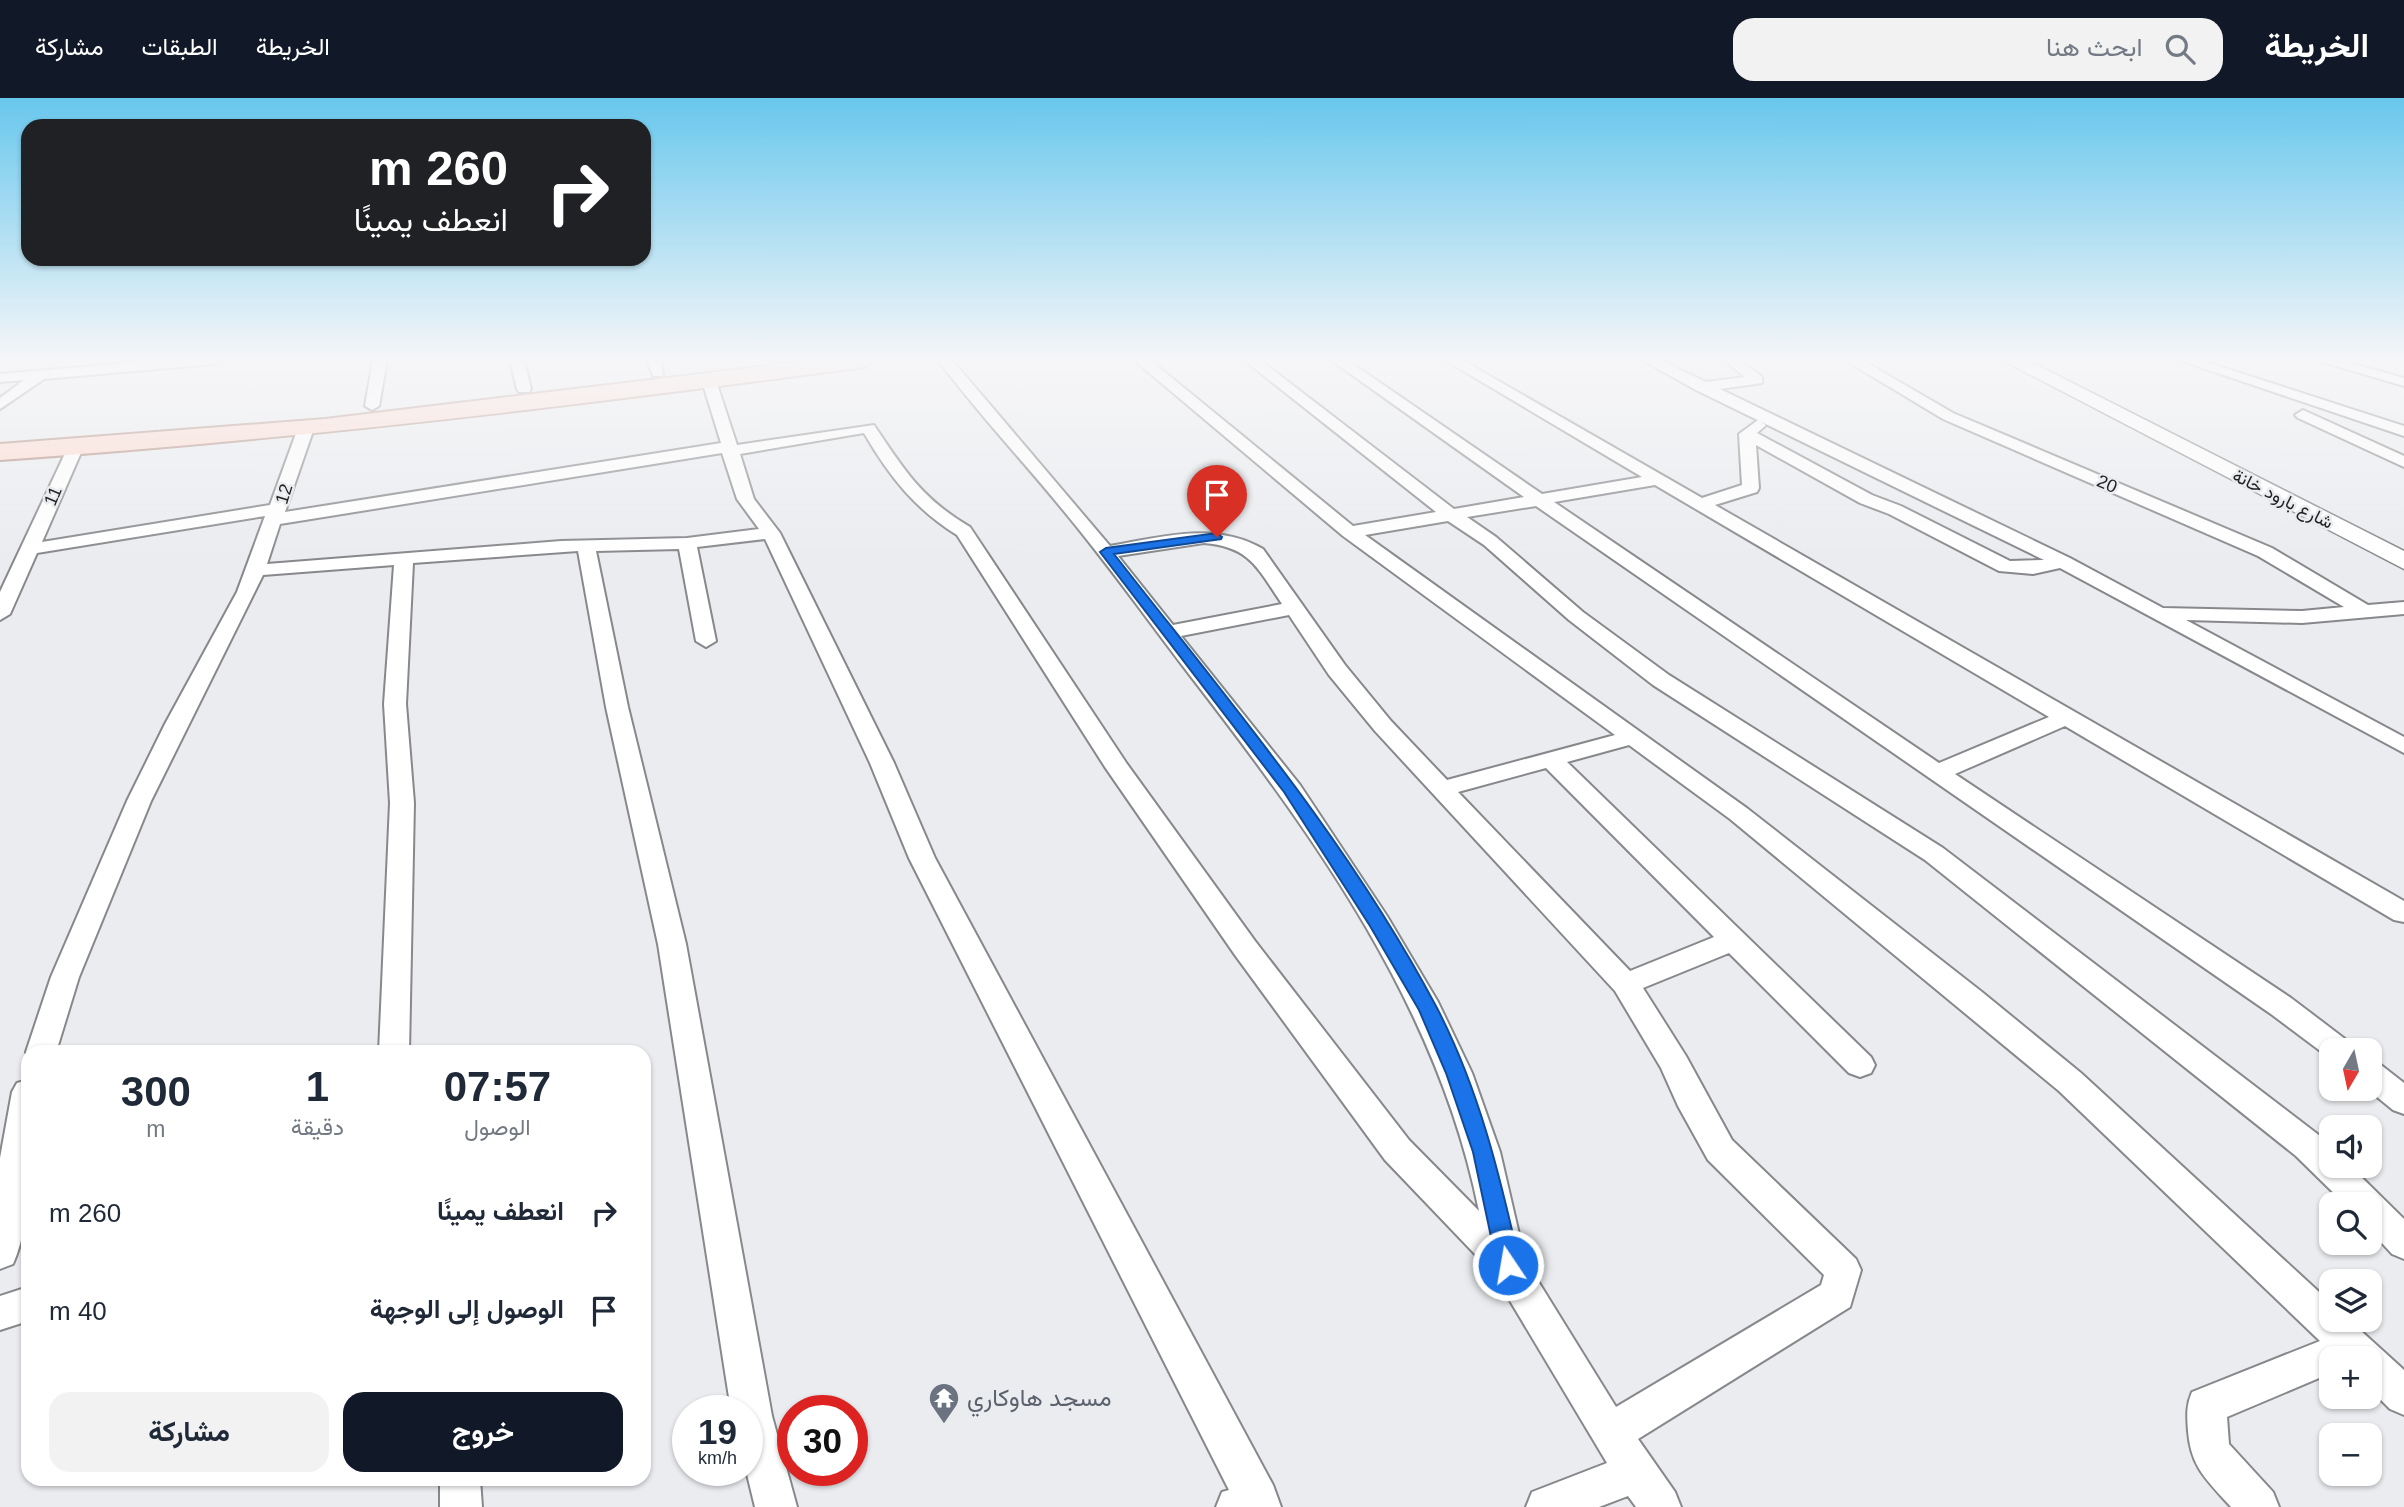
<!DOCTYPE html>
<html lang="ar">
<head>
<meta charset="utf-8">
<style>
	:root { --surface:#fff; --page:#f2f2f3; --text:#1f2937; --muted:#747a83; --accent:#111827 }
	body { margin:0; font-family:Arial,Vazirmatn,sans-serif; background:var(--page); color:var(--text); direction:rtl; height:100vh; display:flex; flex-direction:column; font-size:26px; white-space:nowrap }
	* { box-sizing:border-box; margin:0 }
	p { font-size:23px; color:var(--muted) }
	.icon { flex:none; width:38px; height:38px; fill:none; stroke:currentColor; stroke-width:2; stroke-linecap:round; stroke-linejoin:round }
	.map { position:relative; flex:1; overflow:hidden; direction:ltr }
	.side { position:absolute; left:21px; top:947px; width:630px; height:441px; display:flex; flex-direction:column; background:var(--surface); border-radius:21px; box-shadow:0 2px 5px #0004; direction:rtl }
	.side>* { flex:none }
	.top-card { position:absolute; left:21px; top:21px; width:630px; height:147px; border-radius:21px; box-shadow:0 2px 5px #0004; direction:rtl; background:#202124; color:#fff; overflow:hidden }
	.needle { width:46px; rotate:189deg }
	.fabs { position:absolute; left:2319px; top:940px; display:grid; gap:14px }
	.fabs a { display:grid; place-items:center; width:63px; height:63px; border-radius:14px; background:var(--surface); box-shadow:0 2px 5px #0004; font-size:35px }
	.speed { position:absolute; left:672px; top:1297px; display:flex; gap:14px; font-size:35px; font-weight:700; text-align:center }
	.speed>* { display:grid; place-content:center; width:91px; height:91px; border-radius:50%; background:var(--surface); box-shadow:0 2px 5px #0004; line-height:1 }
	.speed small { font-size:18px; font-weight:400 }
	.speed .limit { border:10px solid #d22; background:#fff; color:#111 }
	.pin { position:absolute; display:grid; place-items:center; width:60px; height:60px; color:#fff; margin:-72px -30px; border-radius:50% 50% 50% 0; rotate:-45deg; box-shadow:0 0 7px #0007 }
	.pin .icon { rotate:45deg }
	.me { position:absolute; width:77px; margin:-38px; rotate:348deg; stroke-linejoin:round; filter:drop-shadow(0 0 5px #0008) }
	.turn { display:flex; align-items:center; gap:24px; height:147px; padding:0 28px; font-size:32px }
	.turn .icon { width:91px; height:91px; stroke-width:2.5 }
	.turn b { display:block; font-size:49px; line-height:60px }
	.eta { display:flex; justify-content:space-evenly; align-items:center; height:119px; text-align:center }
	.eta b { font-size:42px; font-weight:700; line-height:49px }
	.cta { display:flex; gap:14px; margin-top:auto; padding:14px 28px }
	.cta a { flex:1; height:80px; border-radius:21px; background:var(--accent); color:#fff; font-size:28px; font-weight:700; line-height:80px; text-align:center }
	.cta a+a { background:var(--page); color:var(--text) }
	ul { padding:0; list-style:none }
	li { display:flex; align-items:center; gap:21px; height:98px; padding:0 28px }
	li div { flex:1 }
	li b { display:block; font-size:26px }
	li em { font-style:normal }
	header { display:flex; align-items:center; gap:42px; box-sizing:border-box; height:98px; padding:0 35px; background:var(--accent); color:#fff }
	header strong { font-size:33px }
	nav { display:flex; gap:38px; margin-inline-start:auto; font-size:24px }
	.search { width:490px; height:63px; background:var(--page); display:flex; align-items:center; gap:18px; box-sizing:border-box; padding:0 24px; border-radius:21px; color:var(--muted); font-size:26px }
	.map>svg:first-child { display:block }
</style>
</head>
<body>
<header>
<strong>الخريطة</strong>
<div class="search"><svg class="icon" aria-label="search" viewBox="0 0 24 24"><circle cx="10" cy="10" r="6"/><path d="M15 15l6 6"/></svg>ابحث هنا</div>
<nav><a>الخريطة</a><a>الطبقات</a><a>مشاركة</a></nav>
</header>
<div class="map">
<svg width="2404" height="1409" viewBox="0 0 2404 1409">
	<rect width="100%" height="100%" fill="#eaecef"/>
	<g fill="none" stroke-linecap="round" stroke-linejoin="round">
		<g stroke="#87888b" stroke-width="4">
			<g id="minor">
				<path d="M163 262H220L213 266 44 281 0 311V300L24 282 0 284V276Z"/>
				<path d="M373 262H387L379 308 372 312 365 308Z"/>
				<path d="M510 262H524L531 291 529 294H519L517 291Z"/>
				<path d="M647 262H661L663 278H653Z"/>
				<path d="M938 262H952L1110 448C1161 439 1215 423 1263 451L1345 567 1391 623 1447 682 1615 637 1343 438 1134 262H1150L1353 428 1436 414 1244 262H1260L1454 411 1524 399 1331 262H1347L1542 396 1642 379 1445 262H1462L1702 400 1742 387 1739 336 1758 322 1766 327 1757 335 1872 397 1901 408 2010 463 2044 462 1696 292 1642 262H1660L1706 284 1745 279 1724 262H1740L1762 279V285L1720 291 2070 460 2163 510 2302 513 2344 509 2258 458 1943 321 1845 262H1862L1953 315 2272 450 2368 507 2404 504V516L2302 525 2186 522 2404 639V655L2060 470 2033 476 1999 473 1889 416 1860 405 1756 347 1759 390 1757 394 1715 407 2404 803V824L2394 822 2065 628 1955 676 2291 900 2349 944 2353 952H2331V961L2271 916 1536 408 1467 419 1496 439 1583 514 1669 577 1943 750 2320 1038 2331 1049V1068H2350L2404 1121V1161L2392 1156 2370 1132V1106H2345L2296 1058 1925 762 1653 587 1569 522 1484 447 1448 423 1365 437 1748 711 1982 894 2081 975 2331 1205V1222H2349L2404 1272V1317L2390 1311 2370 1291V1260H2331V1275L2227 1319 2229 1346 2273 1394 2279 1409H2231C2207 1382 2191 1370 2188 1333 2187 1318 2186 1308 2192 1294L2320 1243 2059 993 1730 721 1629 647 1567 664 1871 959 1875 967 1871 975 1860 979 1849 975 1729 855 1643 890 1686 958 1732 1042 1856 1161 1861 1172 1850 1209 1638 1341 1675 1394 1681 1409H1636L1628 1398 1599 1409H1526L1532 1394 1607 1365 1494 1176 1385 1062 1235 857 1105 669 957 437C915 411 889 378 864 335L740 356 754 401 780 435 894 665 935 760 1273 1387 1281 1409H1216L1222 1394 1229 1392 909 760 870 665 765 441 697 449 716 543 706 549 696 543 679 451 596 453 628 609 686 846 772 1318 797 1409H755L746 1372 747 1312H731L658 846 606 609 578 453 413 465 406 606 414 705 409 954H379L390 705 384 606 394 467 263 477 151 703 79 879 56 954H28V958L26 954 51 879 127 703 165 626 237 494 265 418 37 455 10 516 0 522V494L69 347 75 345 83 350 42 444 270 407 298 330 306 325 314 330 285 414 721 345 702 283 709 279 716 283 737 347 874 327C904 372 922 401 970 429L1127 666 1255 843 1409 1042 1479 1113C1438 909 1317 742 1192 580 1149 524 1108 466 1063 412 1022 362 977 314 938 262ZM722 355 737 401 759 431 687 440 561 443 267 466 280 426ZM1655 387 2049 619 1939 665 1554 404ZM1204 445C1251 449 1258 471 1282 506L1173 527 1118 458ZM1289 517 1329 577 1375 633 1615 893 1661 970 1678 1008 1708 1062 1824 1177 1821 1187 1616 1309 1525 1162 1500 1054 1472 975 1438 904 1387 818 1300 687 1181 538ZM1546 670 1714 839 1630 873 1458 694Z"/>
				<path d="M2179 262H2200L2404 328V338Z"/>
				<path d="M2316 262H2339L2404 280V288Z"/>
				<path d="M2303 312 2404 358V369L2298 320 2295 317Z"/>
				<path d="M2370 964 2381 967 2404 985V1016L2393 1012 2366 990H2370Z"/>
				<path d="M28 982C28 1037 36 1115 13 1166L0 1171V1060L12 994 17 985Z"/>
				<path d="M28 1189V1223L0 1232V1198Z"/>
				<path d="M440 1381H480L482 1409H440Z"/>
			</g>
		</g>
		<g stroke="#87888b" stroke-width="3">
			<path id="secondary" d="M2002 262H2027L2404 453V471Z"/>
		</g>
		<g stroke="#af887b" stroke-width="4">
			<path id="primary" d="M815 262H875L864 269C577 308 289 342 0 362V346L325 321Z"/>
		</g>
		<use href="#minor" fill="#fff" fill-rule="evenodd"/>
		<use href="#secondary" fill="#fff" fill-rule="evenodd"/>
		<use href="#primary" fill="#fed9cd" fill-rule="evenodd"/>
	</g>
	<linearGradient id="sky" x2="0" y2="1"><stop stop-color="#68c7ed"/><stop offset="0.57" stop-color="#f6f6f8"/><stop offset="1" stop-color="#f6f6f8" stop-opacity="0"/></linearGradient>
	<rect width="2404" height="459" fill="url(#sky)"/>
	<path fill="#1a73e8" stroke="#114b97" stroke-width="2" d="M1217 435 1222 439 1221 441 1114 456C1228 602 1350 745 1437 910 1479 991 1500 1078 1520 1167L1516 1174 1508 1177 1500 1174 1497 1167 1473 1054 1446 975 1419 912 1370 828 1284 694 1100 454 1106 450Z"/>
	<defs>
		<g id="temple-pin" transform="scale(1.575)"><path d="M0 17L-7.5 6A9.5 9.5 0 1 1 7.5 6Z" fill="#6b7280" stroke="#eaecef"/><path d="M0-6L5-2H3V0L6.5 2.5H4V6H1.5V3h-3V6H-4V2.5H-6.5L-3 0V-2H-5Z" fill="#fff"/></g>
	</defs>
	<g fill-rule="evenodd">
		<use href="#temple-pin" x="944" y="1300"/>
	</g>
	<g text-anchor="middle" stroke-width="5" stroke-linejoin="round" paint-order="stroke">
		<g font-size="18" fill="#1f2021" stroke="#eaecef">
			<text transform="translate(2107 386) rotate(23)" y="6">20</text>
			<text transform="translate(284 396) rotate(-73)" y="6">12</text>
			<text transform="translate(53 398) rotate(-67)" y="6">11</text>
			<text transform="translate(2283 401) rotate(27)" y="6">شارع بارود خانة</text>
		</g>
		<g font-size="24" fill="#5b616d" stroke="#eaecef" text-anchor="start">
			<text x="967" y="1308">مسجد هاوكاري</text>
		</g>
	</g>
</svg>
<div class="fabs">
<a><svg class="needle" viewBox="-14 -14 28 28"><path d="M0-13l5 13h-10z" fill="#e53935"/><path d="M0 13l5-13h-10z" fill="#747a83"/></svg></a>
<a><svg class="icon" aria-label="sound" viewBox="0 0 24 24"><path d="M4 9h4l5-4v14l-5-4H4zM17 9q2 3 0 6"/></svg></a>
<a><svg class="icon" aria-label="search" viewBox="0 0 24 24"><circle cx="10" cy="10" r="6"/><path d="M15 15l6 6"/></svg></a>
<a><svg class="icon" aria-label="layers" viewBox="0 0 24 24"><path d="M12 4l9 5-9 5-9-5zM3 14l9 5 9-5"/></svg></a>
<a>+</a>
<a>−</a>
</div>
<div class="speed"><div>19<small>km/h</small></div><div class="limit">30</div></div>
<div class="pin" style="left:1217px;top:439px;background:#d93025"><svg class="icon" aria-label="arrive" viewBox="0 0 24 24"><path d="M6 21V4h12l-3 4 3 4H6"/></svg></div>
<svg class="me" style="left:1508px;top:1167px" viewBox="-20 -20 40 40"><circle r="17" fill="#1a73e8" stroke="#fff" stroke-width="3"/><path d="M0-11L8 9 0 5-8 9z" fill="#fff"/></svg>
<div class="top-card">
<div class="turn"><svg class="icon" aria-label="right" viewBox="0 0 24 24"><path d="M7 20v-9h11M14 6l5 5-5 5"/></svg><div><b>260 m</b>انعطف يمينًا</div></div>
</div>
<section class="side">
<div class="eta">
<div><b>07:57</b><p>الوصول</p></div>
<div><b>1</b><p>دقيقة</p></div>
<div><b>300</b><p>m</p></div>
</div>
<ul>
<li><svg class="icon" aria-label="right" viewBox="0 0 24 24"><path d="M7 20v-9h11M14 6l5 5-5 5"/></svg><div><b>انعطف يمينًا</b></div><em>260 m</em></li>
<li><svg class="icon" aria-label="arrive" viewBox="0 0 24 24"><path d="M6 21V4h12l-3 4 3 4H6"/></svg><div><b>الوصول إلى الوجهة</b></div><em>40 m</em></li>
</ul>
<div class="cta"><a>خروج</a><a>مشاركة</a></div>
</section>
</div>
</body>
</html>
